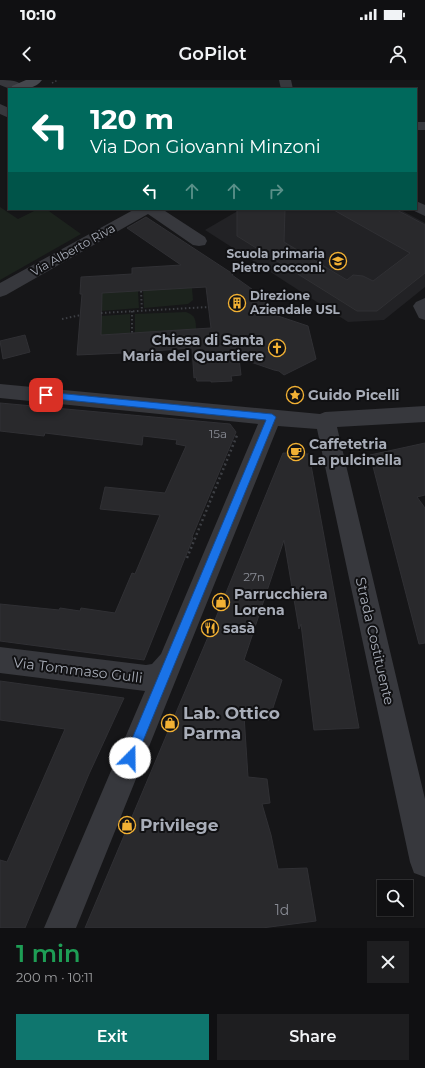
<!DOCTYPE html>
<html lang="en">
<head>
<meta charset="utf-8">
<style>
	:root { --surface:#101012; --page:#1e1e20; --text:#f1f3f6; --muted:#9c9d9f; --line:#303032; --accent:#0f766e }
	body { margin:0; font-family:Montserrat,sans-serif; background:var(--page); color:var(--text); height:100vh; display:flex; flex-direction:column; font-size:15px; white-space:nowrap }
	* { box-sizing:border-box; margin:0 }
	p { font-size:13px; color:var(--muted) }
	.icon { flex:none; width:22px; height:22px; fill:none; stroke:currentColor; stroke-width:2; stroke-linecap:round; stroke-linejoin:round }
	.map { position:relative; height:848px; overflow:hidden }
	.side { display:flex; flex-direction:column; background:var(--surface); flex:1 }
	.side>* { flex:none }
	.hud { position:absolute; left:8px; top:8px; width:409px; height:122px; border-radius:0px; box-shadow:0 1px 3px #0004,0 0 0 1px var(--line); background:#00695c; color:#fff; overflow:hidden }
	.fabs { position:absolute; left:377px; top:800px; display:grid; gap:8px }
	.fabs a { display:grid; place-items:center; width:36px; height:36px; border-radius:0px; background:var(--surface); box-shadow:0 1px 3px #0004,0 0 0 1px var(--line); font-size:20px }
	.pin { position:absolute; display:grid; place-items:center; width:34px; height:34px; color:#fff; margin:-17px; border-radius:8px; box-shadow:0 2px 6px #0006 }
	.me { position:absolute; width:44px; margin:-22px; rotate:22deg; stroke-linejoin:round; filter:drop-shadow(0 0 3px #0008) }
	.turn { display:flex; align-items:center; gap:14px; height:84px; padding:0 16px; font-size:18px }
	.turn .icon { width:52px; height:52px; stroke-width:2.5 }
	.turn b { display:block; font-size:28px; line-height:34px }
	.lanes { display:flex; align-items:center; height:38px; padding:0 16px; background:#0003; justify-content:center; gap:20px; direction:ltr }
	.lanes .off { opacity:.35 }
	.round { display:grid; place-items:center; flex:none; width:42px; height:42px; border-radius:0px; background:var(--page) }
	.summary { display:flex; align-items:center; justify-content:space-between; height:68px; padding:0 16px }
	h1 { font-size:24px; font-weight:600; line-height:30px; color:#1e9e55 }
	.button { display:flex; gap:8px; margin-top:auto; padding:8px 16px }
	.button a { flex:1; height:46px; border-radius:0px; background:var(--accent); color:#fff; font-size:16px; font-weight:600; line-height:46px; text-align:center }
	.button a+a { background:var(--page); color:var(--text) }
	.status { display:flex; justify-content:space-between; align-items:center; height:28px; padding:0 20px; background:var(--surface); direction:ltr }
	.status svg { height:11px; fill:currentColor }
	header { display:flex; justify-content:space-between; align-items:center; height:52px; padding:0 16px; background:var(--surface); font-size:18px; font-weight:600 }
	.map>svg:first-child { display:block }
</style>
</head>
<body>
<div class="status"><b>10:10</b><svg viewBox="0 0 49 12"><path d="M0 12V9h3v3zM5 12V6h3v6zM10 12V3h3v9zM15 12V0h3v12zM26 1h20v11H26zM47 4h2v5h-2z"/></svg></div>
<header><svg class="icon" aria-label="back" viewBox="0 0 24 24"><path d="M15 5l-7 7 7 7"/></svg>GoPilot<svg class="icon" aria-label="person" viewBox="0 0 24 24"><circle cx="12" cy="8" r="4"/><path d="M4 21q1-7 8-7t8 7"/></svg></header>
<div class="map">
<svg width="425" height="848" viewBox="0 0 425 848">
	<rect width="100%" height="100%" fill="#161618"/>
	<path fill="#222225" d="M241 129H399L425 143V207L384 240 348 242 205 150Z"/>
	<g fill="#1c231d">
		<path d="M0 127 18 139 38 129H46L81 154 0 200Z"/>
		<path d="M192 208 193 220 188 224 144 228 143 210Z"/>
		<path d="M138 211 139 228 101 231 102 213Z"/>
		<path d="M186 232C195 235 196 240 196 249L135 253V234Z"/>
		<path d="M130 234V253L101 255V236Z"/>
	</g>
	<g fill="#29292c" stroke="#303034" fill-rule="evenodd">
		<path d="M237 129H285L284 162 347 200 353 195 363 196 373 201 410 173 332 129H395L425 145V193L377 231H357L237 156Z"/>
		<path d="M146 137 233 194 232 195 266 219 269 233 308 246 316 279 284 295 279 291 274 290 239 278 241 295 231 296 232 301 211 302V301H197L196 297 194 298 192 268 141 272 142 279 123 280 122 273 77 275 82 214H80L81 197 132 194V188L181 185 127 148ZM206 207 211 248 101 255 102 213Z"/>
		<path d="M25 255 30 272 3 279 0 261Z"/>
		<path d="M0 323 230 344 236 352 192 457 193 458 144 580 0 561V524L59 530 60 528 80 531 81 528 115 533 132 493 135 494 160 435 100 429 105 407 165 413 186 366 176 364 177 360 143 356 142 365 45 353 44 356 0 351Z"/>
		<path d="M425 363V415L417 417 425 428V563L419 564 370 375Z"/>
		<path d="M283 373 309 374 359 648 314 650 301 544 299 549 284 460 244 580 282 600 269 640 244 635 248 697 267 699 270 723 262 724 271 755 278 789 307 788 316 841 262 848H85L208 557Z"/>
		<path d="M0 601 124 618 89 694 25 848H0V780L7 782 65 649 0 640Z"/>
	</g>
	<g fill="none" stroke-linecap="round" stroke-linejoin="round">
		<path stroke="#3d3f44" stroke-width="1.5" stroke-dasharray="1.5 2" stroke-linecap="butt" d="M52 3 58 0"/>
		<g stroke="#3d3f44" stroke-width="2" stroke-dasharray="1.5 2.5" stroke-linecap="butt">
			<path d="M141 211 142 231"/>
			<path d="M132 231V253"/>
			<path d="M101 233 209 227"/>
			<path d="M62 239 81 235"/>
		</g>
		<path stroke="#3d3f44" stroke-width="2.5" stroke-dasharray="2 3" stroke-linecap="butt" d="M187 478 238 353"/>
		<g fill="#37383d" fill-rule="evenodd">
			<path d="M0 0C9 0 20 0 25 8L10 9 0 5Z"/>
			<path d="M279 0H291L293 9H281Z"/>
			<path d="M0 24 9 28V38L0 34Z"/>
			<rect x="416" y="42" width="9" height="8"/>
			<path d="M416 121 425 125V136L410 129H416Z"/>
			<path d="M135 129H162L205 157 207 161 205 165 199 166 193 165 148 134 6 215 0 217V203Z"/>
			<path d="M425 218V240L419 238 413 226 416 222Z"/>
			<path d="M0 304 320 334 325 332 425 326V342L337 347 425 719V797L414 793 410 782 317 349 278 346 76 848H44L145 611 0 593V567L146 585 152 584 161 574 258 344 0 318Z"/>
		</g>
		<path fill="#45474d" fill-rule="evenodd" d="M26 0H42C35 10 21 9 11 9L12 6Z"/>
	</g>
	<path fill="#1a73e8" stroke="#114b97" d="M46 312 272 334 276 337 134 683 130 684 126 683 124 678 266 340 46 318 41 315Z"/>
	<defs>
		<g id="school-ring" transform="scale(0.9)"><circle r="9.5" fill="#111113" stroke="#f2b134" stroke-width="1.5"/><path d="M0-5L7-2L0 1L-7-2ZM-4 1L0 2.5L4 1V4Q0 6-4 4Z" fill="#f2b134"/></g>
		<g id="building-ring" transform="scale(0.9)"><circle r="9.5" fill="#111113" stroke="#f2b134" stroke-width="1.5"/><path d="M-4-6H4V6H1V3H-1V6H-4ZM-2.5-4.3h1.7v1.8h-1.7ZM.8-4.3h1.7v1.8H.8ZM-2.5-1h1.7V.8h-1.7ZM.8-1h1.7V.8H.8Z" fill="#f2b134"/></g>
		<g id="church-ring" transform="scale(0.9)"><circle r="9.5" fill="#111113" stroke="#f2b134" stroke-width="1.5"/><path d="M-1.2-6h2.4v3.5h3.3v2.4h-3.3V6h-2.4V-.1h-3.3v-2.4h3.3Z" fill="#f2b134"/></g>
		<g id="sight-ring" transform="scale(0.9)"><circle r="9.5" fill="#111113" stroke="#f2b134" stroke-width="1.5"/><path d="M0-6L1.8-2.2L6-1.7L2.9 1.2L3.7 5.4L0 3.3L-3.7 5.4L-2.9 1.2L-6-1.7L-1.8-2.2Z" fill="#f2b134"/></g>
		<g id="cafe-ring" transform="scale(0.9)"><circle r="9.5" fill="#111113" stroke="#f2b134" stroke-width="1.5"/><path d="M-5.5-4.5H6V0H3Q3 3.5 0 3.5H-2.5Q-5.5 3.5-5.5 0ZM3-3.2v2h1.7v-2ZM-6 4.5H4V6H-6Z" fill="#f2b134"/></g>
		<g id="shop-ring" transform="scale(0.9)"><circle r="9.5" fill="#111113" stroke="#f2b134" stroke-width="1.5"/><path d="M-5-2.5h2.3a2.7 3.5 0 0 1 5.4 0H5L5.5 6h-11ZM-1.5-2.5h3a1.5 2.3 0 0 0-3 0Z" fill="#f2b134"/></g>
		<g id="restaurant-ring" transform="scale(0.9)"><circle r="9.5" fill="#111113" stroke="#f2b134" stroke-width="1.5"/><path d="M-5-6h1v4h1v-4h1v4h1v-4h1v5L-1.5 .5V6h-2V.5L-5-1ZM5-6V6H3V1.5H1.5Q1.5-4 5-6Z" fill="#f2b134"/></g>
	</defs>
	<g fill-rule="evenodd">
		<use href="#school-ring" x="338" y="181"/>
		<use href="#building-ring" x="237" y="223"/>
		<use href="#church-ring" x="277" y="268"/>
		<use href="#sight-ring" x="295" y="315"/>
		<use href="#cafe-ring" x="296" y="372"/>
		<use href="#shop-ring" x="221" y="522"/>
		<use href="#restaurant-ring" x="210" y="548"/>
		<use href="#shop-ring" x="170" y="643"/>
		<use href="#shop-ring" x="127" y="745"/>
	</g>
	<g text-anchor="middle" stroke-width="4" stroke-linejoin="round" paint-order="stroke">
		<g font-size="12" fill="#a8adb8" stroke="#111113">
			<text transform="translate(73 170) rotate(-29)" y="4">Via Alberto Riva</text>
		</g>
		<g font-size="12" font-weight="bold" fill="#a8adb8" stroke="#111113" text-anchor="end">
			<text x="325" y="178">Scuola primaria<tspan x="325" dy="14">Pietro cocconi.</tspan></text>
			<text x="250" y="220" text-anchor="start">Direzione<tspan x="250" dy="14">Aziendale USL</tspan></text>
		</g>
		<g font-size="12" fill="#888b94">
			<text x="218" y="358">15a</text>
			<text x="254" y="501">27n</text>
		</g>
		<g font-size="14" font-weight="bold" fill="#a8adb8" stroke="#111113" text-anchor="start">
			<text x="264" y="265" text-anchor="end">Chiesa di Santa<tspan x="264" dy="16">Maria del Quartiere</tspan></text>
			<text x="308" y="320">Guido Picelli</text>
			<text x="309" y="369">Caffetetria<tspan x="309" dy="16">La pulcinella</tspan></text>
			<text x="234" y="519">Parrucchiera<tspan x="234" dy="16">Lorena</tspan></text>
			<text x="223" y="553">sasà</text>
		</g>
		<g font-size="14" fill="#a8adb8" stroke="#111113">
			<text transform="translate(375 561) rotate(77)" y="5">Strada Costituente</text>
			<text transform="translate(78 590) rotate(7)" y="5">Via Tommaso Gulli</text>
		</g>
		<g font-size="14" fill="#888b94">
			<text x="282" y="835">1d</text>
		</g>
		<g font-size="17" font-weight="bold" fill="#a8adb8" stroke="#111113" text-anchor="start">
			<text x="183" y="639">Lab. Ottico<tspan x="183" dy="20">Parma</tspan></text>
			<text x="140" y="751">Privilege</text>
		</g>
	</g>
</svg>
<div class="fabs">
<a><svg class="icon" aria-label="search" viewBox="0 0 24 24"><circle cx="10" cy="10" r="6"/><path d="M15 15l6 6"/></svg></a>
</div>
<div class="pin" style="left:46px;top:315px;background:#d93025"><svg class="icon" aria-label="arrive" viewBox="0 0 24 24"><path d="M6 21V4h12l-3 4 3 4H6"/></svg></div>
<svg class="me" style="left:130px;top:678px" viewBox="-20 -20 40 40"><circle r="19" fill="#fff"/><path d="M0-13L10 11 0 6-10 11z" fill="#1a73e8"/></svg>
<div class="hud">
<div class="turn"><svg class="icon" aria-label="left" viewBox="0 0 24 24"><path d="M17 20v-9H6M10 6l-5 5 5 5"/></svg><div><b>120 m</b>Via Don Giovanni Minzoni</div></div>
<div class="lanes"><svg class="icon" aria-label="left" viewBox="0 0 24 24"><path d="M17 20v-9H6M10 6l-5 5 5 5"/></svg><svg class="icon off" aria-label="ahead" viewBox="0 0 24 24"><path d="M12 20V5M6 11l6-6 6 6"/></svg><svg class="icon off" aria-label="ahead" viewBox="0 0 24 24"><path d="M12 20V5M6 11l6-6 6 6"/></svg><svg class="icon off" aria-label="right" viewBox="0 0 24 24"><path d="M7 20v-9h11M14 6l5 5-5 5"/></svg></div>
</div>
</div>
<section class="side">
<div class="summary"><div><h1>1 min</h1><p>200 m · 10:11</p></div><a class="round"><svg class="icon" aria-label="close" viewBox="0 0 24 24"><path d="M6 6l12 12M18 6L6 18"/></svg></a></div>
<div class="button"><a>Exit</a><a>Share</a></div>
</section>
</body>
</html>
